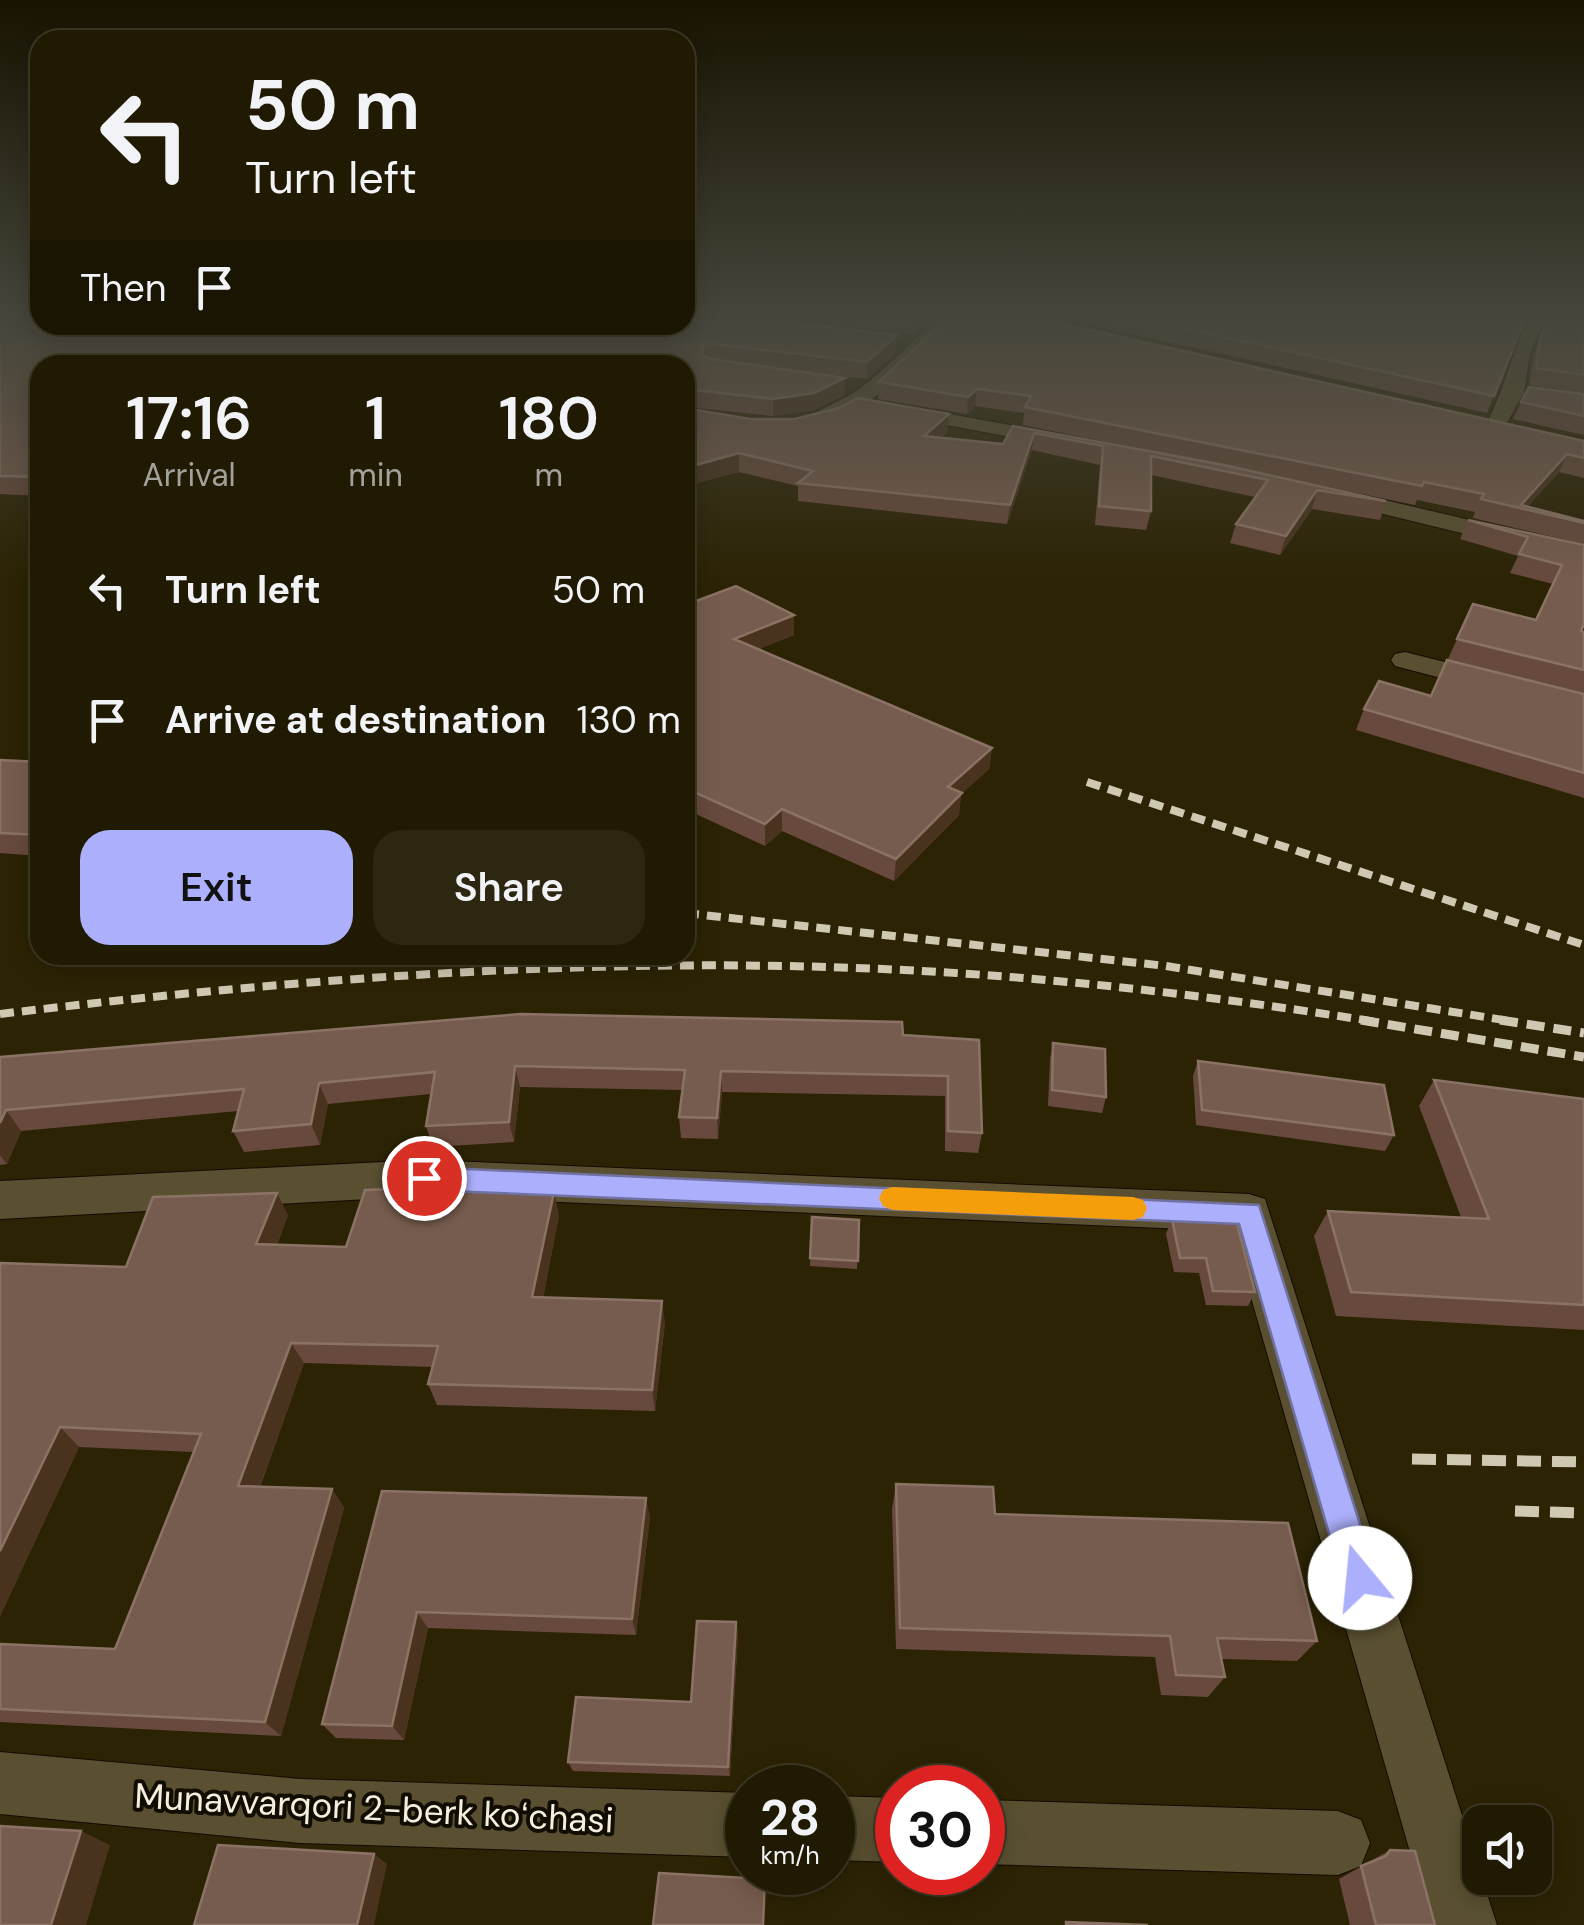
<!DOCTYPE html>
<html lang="en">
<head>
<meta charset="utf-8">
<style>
	:root { --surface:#211a03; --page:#2d2712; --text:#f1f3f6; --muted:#a2a19a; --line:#3e3825; --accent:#acaffb }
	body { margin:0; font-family:"DM Sans",sans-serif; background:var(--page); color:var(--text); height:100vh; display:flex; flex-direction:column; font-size:38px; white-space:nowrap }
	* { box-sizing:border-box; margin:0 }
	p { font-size:32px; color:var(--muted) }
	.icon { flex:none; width:55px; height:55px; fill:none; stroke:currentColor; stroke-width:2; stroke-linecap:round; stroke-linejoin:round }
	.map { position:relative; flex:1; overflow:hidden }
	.sheet { position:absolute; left:30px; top:355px; width:665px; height:610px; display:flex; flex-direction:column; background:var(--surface); border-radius:30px; box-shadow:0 5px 25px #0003,0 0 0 2px var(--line) }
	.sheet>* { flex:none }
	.hud { position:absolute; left:30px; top:30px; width:665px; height:305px; border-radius:30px; box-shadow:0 5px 25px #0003,0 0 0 2px var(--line); background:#211a03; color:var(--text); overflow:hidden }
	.fabs { position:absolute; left:1462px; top:1805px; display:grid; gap:20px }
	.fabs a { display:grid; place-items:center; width:90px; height:90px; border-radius:20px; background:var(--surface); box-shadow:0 5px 25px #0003,0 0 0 2px var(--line); font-size:50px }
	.speed { position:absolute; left:725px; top:1765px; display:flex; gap:20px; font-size:50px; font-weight:700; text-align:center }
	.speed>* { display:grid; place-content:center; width:130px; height:130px; border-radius:50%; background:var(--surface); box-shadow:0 5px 25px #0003,0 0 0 2px var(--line); line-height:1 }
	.speed small { font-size:25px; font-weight:400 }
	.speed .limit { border:15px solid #d22; background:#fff; color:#111 }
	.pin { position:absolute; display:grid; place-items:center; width:85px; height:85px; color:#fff; margin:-42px; border:5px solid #fff; border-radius:50%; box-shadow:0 2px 10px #0007 }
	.me { position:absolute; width:110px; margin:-55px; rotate:343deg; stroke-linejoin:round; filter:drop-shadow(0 0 8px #0008) }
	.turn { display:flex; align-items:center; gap:35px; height:210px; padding:0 50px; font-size:45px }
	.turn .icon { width:130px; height:130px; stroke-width:2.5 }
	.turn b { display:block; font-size:70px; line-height:85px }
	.then { display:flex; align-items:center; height:95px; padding:0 50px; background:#0003; gap:20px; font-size:38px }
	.eta { display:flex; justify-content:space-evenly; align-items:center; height:170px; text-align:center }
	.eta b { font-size:60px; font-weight:600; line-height:70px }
	.button { display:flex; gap:20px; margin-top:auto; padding:20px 50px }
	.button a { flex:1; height:115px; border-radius:30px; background:var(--accent); color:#111; font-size:40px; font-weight:600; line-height:115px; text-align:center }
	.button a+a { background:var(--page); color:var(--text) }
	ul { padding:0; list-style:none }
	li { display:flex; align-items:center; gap:30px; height:130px; padding:0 50px }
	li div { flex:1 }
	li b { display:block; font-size:38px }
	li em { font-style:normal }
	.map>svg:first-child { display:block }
</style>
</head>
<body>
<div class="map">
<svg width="1584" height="1925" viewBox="0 0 1584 1925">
	<rect width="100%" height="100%" fill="#2c2304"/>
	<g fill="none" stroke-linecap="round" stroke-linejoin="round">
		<g stroke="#130c00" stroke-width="2">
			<g id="minor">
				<path d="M943 314H962C937 344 848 435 808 425L805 421C818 408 843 401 859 389 889 366 915 338 943 314Z"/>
				<path d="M1548 314 1530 353 1524 393 1502 432H1488L1484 428C1506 389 1510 353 1532 314Z"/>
				<path d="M901 405 1058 434 1069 440 1058 446 894 415 891 411Z"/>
				<path d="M1338 489 1584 547V563L1330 501 1326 496Z"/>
				<path d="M1405 652 1584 697V715L1395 666 1391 660 1395 654Z"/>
				<path d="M424 1160 1249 1194 1265 1199 1497 1925H1431L1232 1231 424 1196 0 1219V1181Z"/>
				<path d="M0 1752 300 1779 748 1793V1857L300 1843 0 1814Z"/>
				<path d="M832 1796 898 1798V1862L832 1860Z"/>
				<path d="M982 1800 1338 1811 1361 1820 1370 1843 1361 1866 1338 1875 982 1864Z"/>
			</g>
		</g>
		<use href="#minor" fill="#5a5031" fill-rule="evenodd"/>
		<g stroke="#cfc9b4" stroke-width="8" stroke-dasharray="14 8" stroke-linecap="butt">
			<path d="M1087 782 1584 945"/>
			<path d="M685 913 1166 966 1516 1022"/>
			<path d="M0 1014C300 978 602 955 904 970 1063 978 1220 997 1377 1022"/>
		</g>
		<g stroke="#cfc9b4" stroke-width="9" stroke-dasharray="18 9" stroke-linecap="butt">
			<path d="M1361 1020 1584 1057"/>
			<path d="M1500 1020 1584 1033"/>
		</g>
		<g stroke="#cfc9b4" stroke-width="11" stroke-dasharray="24 11" stroke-linecap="butt">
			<path d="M1412 1459 1584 1462"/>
			<path d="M1515 1511 1584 1513"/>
		</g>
	</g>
	<g fill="#674a3d">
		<path d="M0 314 685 325 896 352 867 379 765 367 845 378 844 395 814 410 773 416 685 407V365H40V496L0 494Z"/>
		<path d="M767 314H938L914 335 792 320Z"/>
		<path d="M952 314 1584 441V478L1559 472 1528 506 1584 521V544L1473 518 1475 512 1417 500 1415 505 1251 471 1386 501 1380 520 1312 509 1280 555 1230 543 1236 524 1255 497 1151 475V511L1146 530 1095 525 1100 465 1032 450 1007 524 798 501V486L739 472 685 486 750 419 949 414 947 432 941 438 1003 444 1013 426 1199 461 1023 425 1024 413 975 406 967 414 878 399 879 382Z"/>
		<path d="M1044 314H1527L1487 413Z"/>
		<path d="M1584 314V393L1529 385 1534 354 1540 338Z"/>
		<path d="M1584 394V435L1513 419 1521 402Z"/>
		<path d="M1468 520 1584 545 1581 631 1584 632V693L1448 659 1473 604 1536 620 1553 584 1510 573 1518 556 1460 539Z"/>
		<path d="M685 605 794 615V635L759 649 992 748 989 769 961 794 959 815 894 881 782 831 765 846 685 809Z"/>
		<path d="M1584 694V798L1356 730 1364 709 1431 696Z"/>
		<path d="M0 760 40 762V856L0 853Z"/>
		<path d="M903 1035 979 1040 982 1133 978 1153 945 1151V1096L722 1092 718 1139 681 1138 679 1117 682 1090 520 1087 514 1142 433 1147 426 1126 431 1094 328 1104 320 1145 244 1152 233 1131 238 1111 21 1131 7 1164 0 1165V1057Z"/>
		<path d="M1053 1043 1106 1097 1102 1113 1048 1106 1050 1058Z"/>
		<path d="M1198 1061 1394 1135 1385 1151 1196 1125 1193 1076Z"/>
		<path d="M1434 1080 1584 1099V1330L1336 1316 1314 1236 1328 1211 1461 1217 1419 1106Z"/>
		<path d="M288 1215 277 1245 346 1247 559 1215 543 1298 665 1322 655 1411 437 1405 428 1384 432 1367 304 1363 260 1487 332 1489 344 1508 281 1736 0 1722V1644L115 1649 194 1452 79 1447 0 1616V1263L126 1267Z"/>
		<path d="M812 1217 859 1220 857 1269 810 1266Z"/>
		<path d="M1172 1219 1255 1292 1248 1306 1206 1305 1199 1273 1174 1272 1166 1234Z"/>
		<path d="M896 1484 995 1514 1317 1641 1297 1661 1221 1659 1225 1677 1208 1697 1161 1695 1155 1657 896 1649 892 1509Z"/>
		<path d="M382 1491 650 1516 636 1635 428 1628 404 1740 336 1738 322 1724Z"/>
		<path d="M736 1622 738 1633 730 1776 573 1771 568 1762 691 1702Z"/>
		<path d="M1390 1850 1435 1925H1350L1339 1879Z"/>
	</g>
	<g fill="#49331f">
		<path d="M921 314H938L914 335 915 319Z"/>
		<path d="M897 335 896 352 867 379V362Z"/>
		<path d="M845 378 844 395 814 410 773 416V399Z"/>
		<path d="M977 389 975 406 967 414 968 397Z"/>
		<path d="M949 414 947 432 923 454 924 436Z"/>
		<path d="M1034 433 1032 450 1007 524 1010 505Z"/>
		<path d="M739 453V472L685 486V468Z"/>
		<path d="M1567 454 1559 472 1526 509 1521 505Z"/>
		<path d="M1317 490 1312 509 1280 555 1286 536Z"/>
		<path d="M794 615V635L735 659 734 639Z"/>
		<path d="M992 748 989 769 961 794 959 815 894 881 896 859 948 787Z"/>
		<path d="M782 809V831L765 846V824Z"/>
		<path d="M515 1066 520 1087 514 1142 509 1122Z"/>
		<path d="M721 1071 722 1092 718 1139 717 1118Z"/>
		<path d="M319 1083 328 1104 320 1145 311 1124Z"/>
		<path d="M6 1110 21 1131 7 1164 0 1155V1123Z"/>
		<path d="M554 1192 559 1215 539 1319 532 1297Z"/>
		<path d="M277 1193 288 1215 269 1266 256 1244Z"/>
		<path d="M662 1301 665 1322 655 1411 652 1390Z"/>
		<path d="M291 1343 304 1363 253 1505 238 1486Z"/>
		<path d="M60 1427 79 1447 0 1616V1551Z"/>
		<path d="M332 1489 344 1508 281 1736 265 1722Z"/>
		<path d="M646 1498 650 1516 636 1635 632 1619Z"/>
		<path d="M417 1612 428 1628 404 1740 392 1726Z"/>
		<path d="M736 1622 738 1633 730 1776 728 1767Z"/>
		<path d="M81 1831 110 1845 86 1925H51Z"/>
		<path d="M374 1854 387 1864 374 1925H357Z"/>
	</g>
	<g fill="#765c4e" stroke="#8a7365" stroke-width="2.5">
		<path d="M0 314H40V325H685V314H754L785 322 897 335 867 362 703 343 702 356 711 359 845 378 814 393 773 399 685 389V365H40V477L0 476Z"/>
		<path d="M870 314H921L915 319Z"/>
		<path d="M952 314H1019L1584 441V458L1567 454 1521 505 1584 521V523L1481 499 1484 494 1424 482 1422 486 1025 407 1031 396 977 389 968 397 879 382Z"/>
		<path d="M1117 314H1527L1494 396Z"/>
		<path d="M1553 314H1584V375L1536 368 1540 338Z"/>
		<path d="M1529 387 1584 394V416L1521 402Z"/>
		<path d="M858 398 949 414 924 436 1003 444 1013 426 1224 465 1386 501 1317 490 1286 536 1236 524 1268 480 1151 456V511L1099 506 1103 446 1034 433 1010 505 798 483 813 471 739 453 685 468V408L750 419H795L839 408Z"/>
		<path d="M1468 520 1584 545V624L1581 631 1584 632V670L1457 639 1473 604 1536 620 1562 565 1519 554 1528 537Z"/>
		<path d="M736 586 794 615 734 639 992 748 948 787 962 793 896 859 782 809 765 824 685 788V605Z"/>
		<path d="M1447 660 1584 694V773L1364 709 1379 681 1431 696Z"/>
		<path d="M0 760 40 762V835L0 833Z"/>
		<path d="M521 1014 902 1022 903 1035 979 1040 982 1133 948 1131V1076L721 1071 717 1118 679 1117 685 1070 515 1066 509 1122 426 1126 435 1072 319 1083 311 1124 233 1131 244 1089 6 1110 0 1123V1057Z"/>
		<path d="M1053 1043 1105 1049 1106 1097 1052 1090Z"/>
		<path d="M1198 1061 1384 1085 1394 1135 1202 1110Z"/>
		<path d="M1434 1080 1584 1099V1305L1351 1292 1328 1211 1489 1219Z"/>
		<path d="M397 1189 554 1192 532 1297 662 1301 652 1390 428 1384 438 1346 291 1343 238 1486 332 1489 265 1722 0 1709V1644L115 1649 201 1434 60 1427 0 1551V1263L126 1267 153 1197 277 1193 256 1244 346 1247 365 1190Z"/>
		<path d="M812 1217 859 1220 858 1261 810 1258Z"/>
		<path d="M1172 1219 1236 1221 1255 1292 1213 1291 1206 1258H1180Z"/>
		<path d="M896 1484 993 1487 995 1514 1288 1523 1317 1641 1217 1638 1225 1677 1176 1675 1170 1636 900 1628Z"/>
		<path d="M382 1491 646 1498 632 1619 417 1612 392 1726 322 1724Z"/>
		<path d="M697 1621 736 1622 728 1767 568 1762 576 1697 691 1702Z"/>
		<path d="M0 1826 81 1831 51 1925H0Z"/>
		<path d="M218 1845 374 1854 357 1925H194Z"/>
		<path d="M1390 1850 1415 1851 1435 1925H1376L1361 1866 1386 1856Z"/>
		<path d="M659 1873 765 1879 763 1925H653Z"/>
		<path d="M1066 1922 1148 1925H1066Z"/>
	</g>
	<linearGradient id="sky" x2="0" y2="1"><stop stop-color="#181302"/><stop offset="0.54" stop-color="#45453a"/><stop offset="1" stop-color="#45453a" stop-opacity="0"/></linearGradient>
	<rect width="1584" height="583" fill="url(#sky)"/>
	<path fill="#acaffb" stroke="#7072a3" stroke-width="2.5" d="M424 1167 1259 1205 1377 1578 1372 1590 1360 1595 1347 1590 1342 1578 1239 1224 424 1190 415 1186 411 1178 415 1171Z"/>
	<path fill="#f59e0b" d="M892 1187 1133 1197 1143 1200 1147 1208 1143 1217 1133 1220 892 1210 883 1206 879 1198 883 1190Z"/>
	<g text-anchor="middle" stroke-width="8" stroke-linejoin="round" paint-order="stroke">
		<g font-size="35" fill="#f5efdd" stroke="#110d03">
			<text transform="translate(374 1808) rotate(3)" y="12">Munavvarqori 2-berk koʻchasi</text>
		</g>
	</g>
</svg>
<div class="fabs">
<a><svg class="icon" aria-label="sound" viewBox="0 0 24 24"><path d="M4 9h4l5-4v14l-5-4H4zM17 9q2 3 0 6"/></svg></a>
</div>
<div class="speed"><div>28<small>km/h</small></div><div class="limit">30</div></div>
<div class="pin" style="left:424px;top:1178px;background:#d93025"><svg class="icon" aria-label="arrive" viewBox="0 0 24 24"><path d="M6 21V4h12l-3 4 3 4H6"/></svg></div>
<svg class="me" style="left:1360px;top:1578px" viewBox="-20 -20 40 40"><circle r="19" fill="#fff"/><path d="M0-13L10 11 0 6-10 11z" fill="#acaffb"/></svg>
<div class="hud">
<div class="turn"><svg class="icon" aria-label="left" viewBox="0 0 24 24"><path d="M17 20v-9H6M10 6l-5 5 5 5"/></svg><div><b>50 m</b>Turn left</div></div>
<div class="then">Then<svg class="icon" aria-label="arrive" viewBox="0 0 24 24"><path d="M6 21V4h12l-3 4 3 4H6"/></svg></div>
</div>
<section class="sheet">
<div class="eta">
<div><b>17:16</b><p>Arrival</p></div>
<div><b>1</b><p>min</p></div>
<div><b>180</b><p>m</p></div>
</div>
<ul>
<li><svg class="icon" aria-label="left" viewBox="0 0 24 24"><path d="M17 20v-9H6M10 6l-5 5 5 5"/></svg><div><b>Turn left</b></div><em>50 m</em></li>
<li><svg class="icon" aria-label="arrive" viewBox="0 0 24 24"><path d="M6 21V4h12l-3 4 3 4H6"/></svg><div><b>Arrive at destination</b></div><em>130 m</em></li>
</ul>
<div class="button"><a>Exit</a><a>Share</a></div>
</section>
</div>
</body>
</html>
